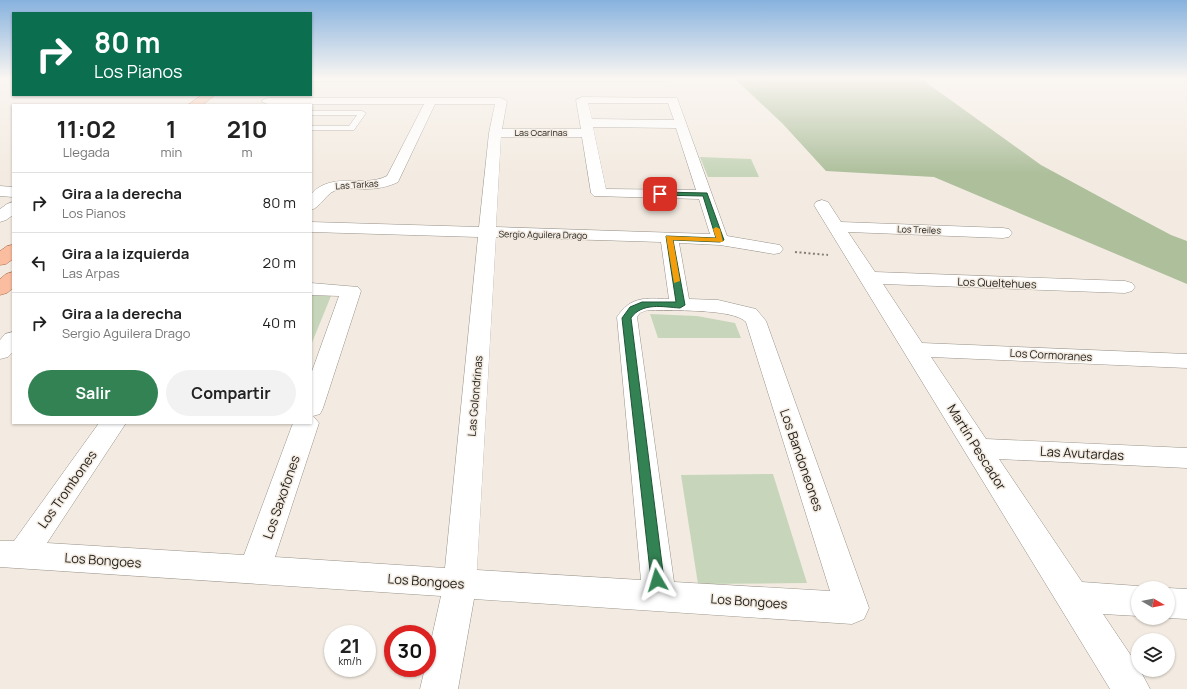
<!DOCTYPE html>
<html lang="es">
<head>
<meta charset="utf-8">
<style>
	:root { --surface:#fff; --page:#f2f2f2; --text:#222; --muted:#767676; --line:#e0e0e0; --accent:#328253 }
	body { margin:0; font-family:Manrope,sans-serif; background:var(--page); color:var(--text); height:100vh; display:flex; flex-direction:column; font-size:15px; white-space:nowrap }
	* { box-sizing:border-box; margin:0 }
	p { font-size:13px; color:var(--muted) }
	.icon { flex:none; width:22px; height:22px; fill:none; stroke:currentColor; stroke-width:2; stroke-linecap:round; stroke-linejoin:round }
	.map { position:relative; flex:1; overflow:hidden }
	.drawer { position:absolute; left:12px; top:104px; width:300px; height:320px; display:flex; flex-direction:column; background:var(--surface); border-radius:0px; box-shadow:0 1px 3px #0004 }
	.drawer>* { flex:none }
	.banner { position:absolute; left:12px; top:12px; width:300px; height:84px; border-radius:0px; box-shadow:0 1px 3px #0004; background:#0b6e4f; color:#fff; overflow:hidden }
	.needle { width:26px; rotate:99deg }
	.controls { position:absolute; left:1131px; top:581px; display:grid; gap:8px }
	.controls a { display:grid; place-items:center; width:44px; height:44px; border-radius:50%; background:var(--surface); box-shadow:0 1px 3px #0004; font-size:20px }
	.speed { position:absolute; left:324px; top:625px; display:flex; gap:8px; font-size:20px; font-weight:700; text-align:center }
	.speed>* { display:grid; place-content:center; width:52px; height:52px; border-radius:50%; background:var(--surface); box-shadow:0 1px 3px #0004; line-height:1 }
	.speed small { font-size:10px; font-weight:400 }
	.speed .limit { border:6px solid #d22; background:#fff; color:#111 }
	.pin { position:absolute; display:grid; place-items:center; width:34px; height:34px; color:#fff; margin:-17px; border-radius:8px; box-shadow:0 2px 6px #0006 }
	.me { position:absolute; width:44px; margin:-22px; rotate:353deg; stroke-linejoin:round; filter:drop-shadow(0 0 3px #0008) }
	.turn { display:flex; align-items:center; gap:14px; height:84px; padding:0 16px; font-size:18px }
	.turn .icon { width:52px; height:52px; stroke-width:2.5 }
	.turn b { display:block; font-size:28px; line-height:34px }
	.eta { display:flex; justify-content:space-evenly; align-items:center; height:68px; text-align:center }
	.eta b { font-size:24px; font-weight:700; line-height:28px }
	.button { display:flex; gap:8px; margin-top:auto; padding:8px 16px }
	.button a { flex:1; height:46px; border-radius:24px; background:var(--accent); color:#fff; font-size:16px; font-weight:700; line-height:46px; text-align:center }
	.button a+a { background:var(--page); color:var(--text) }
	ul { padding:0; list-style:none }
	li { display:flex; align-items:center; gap:12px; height:60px; padding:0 16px; border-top:1px solid var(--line) }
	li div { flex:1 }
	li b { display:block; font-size:15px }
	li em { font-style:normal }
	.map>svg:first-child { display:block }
</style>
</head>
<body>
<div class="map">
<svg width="1187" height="689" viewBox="0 0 1187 689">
	<rect width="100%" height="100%" fill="#f3ebe1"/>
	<g fill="#c7d6ba">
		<path d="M700 157 751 159 759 177H708Z"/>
		<path d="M311 295 331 296 311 345Z"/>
		<path d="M650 314 697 316 735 323 741 338H658Z"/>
		<path d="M773 474 807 583 698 584 681 475Z"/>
	</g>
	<path fill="#adbf9b" d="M734 78H920L1041 165 1124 210 1122 209 1171 235 1187 241V284L934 177 826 171 782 123Z"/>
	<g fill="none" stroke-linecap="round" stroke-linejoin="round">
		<g stroke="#989289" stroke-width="1">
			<path id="lane" d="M311 111H362L366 113 354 130H311V126H349L357 115H311Z"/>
		</g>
		<g stroke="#989289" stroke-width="1">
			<g id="street">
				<path d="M311 78H674L669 81H311Z"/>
				<path d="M582 97 677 98 727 236 774 244 780 245 783 249 780 253 774 254 720 245 679 243 689 299 718 300 756 309 766 321 869 608 864 619 852 624 474 599 458 689H420L425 668H427V659L441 596 0 567V541H14L99 423H126L47 543 244 555 293 423H311V374L339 296 311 295V283L358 287 361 291 323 408 320 414 313 416 319 423 275 557 445 568 478 237 311 232V222L479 227 489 133 495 104H435L398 182C388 187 377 189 365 189 356 189 343 187 334 191 325 195 321 207 311 210V194C332 171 363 188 387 176L424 104H267L261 101 267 98H501L507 101 502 129H581L576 100ZM588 103H668L674 120 592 119ZM593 127 676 128 696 190 606 189ZM501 137H582L591 193 594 196 699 199 710 234 496 227ZM496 237 661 242 669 299C645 298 631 296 617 317L641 580 477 570ZM648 310C668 311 733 308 746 322L830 591 674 582 637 317 640 313Z"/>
				<path d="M0 186 13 187V197L0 196Z"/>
				<path d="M822 200 828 202 841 222 1003 228 1009 229 1012 233 1009 237 1003 238 848 232 875 272 1125 281 1132 283 1135 287 1132 291 1125 293 883 284 922 343 1187 354V368L931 357 986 439 1187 448V468L999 459 1082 582 1138 586 1144 588H1138V616L1103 614 1138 666V670H1140L1150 689H1110L814 205 816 202Z"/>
				<path d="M13 202V215L6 220 0 222V209L7 204Z"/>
				<path d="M13 332V352L8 357 0 359V340L5 334Z"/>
				<path d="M1167 588H1168L1187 589V619L1167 618Z"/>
			</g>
		</g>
		<g stroke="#aa6846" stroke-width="1">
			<g id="primary">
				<path d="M202 95H215L202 105H188Z"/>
				<path d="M13 245V259L6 264 0 265V251L7 246Z"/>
				<path d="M13 272V288L7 293 0 295V279L6 274Z"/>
			</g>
		</g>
		<path stroke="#837e77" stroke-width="2" stroke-dasharray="2 2.5" stroke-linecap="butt" d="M795 252 828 255"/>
		<use href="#lane" fill="#fff" fill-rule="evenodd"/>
		<use href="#street" fill="#fff" fill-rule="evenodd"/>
		<use href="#primary" fill="#fabd9f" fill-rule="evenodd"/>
	</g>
	<linearGradient id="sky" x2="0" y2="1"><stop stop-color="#87b2de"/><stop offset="0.45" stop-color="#faf6f2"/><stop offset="1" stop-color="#faf6f2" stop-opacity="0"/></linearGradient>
	<rect width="1187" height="174" fill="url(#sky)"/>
	<path fill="#328253" stroke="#205436" d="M660 192 707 193 724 240 720 242 673 240 685 305 680 308C663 307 642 302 631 318L664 580 662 584 657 586 653 584 651 580 622 318 630 307 642 302H676L666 236 716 238 703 196 657 195 656 194Z"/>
	<path fill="#f59e0b" d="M716 227 720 229 723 242 673 240 680 281 674 283 666 236 716 238 713 229Z"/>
	<g text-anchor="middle" stroke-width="3" stroke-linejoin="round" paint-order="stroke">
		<g font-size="9" fill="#1e1c18" stroke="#f3ebe1">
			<text x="541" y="136">Las Ocarinas</text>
			<text transform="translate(357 185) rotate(-4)" y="3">Las Tarkas</text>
			<text transform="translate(919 230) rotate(2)" y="3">Los Treiles</text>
			<text transform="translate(543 235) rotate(1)" y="3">Sergio Aguilera Drago</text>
		</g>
		<g font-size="11" fill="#1e1c18" stroke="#f3ebe1">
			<text transform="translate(997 283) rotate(2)" y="4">Los Queltehues</text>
			<text transform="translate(1051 355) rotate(3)" y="4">Los Cormoranes</text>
			<text transform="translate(475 396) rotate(-85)" y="4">Las Golondrinas</text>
		</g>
		<g font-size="13" fill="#1e1c18" stroke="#f3ebe1">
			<text transform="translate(977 447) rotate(58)" y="5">Martín Pescador</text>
			<text transform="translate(1082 453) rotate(3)" y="5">Las Avutardas</text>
			<text transform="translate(802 460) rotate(71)" y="5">Los Bandoneones</text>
			<text transform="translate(67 489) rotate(-55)" y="5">Los Trombones</text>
			<text transform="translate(281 497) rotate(-71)" y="5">Los Saxofones</text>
			<text transform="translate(103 560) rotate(4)" y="5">Los Bongoes</text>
			<text transform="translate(426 581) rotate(4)" y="5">Los Bongoes</text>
			<text transform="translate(749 601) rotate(4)" y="5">Los Bongoes</text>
		</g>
	</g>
</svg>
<div class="controls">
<a><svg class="needle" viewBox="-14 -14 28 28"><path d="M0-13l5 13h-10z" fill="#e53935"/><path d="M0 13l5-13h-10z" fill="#767676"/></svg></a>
<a><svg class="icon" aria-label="layers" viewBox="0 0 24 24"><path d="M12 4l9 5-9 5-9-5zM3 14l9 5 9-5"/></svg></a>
</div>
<div class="speed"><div>21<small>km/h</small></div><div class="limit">30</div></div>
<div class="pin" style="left:660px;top:194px;background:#d93025"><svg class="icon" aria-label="arrive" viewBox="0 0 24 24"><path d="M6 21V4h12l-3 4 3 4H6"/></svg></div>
<svg class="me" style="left:657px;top:580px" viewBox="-20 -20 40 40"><path d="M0-17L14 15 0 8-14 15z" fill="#328253" stroke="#fff" stroke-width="4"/></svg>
<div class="banner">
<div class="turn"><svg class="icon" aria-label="right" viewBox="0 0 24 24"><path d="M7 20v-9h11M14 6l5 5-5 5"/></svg><div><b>80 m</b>Los Pianos</div></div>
</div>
<section class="drawer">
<div class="eta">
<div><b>11:02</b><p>Llegada</p></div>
<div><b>1</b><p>min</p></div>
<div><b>210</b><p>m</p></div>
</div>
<ul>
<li><svg class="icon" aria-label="right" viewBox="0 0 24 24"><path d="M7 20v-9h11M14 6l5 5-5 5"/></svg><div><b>Gira a la derecha</b><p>Los Pianos</p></div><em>80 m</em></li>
<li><svg class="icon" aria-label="left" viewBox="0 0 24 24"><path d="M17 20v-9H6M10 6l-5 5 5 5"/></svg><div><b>Gira a la izquierda</b><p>Las Arpas</p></div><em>20 m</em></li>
<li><svg class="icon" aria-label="right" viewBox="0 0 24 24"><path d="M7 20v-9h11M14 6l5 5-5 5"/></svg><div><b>Gira a la derecha</b><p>Sergio Aguilera Drago</p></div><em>40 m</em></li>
</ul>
<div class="button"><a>Salir</a><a>Compartir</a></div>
</section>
</div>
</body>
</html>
